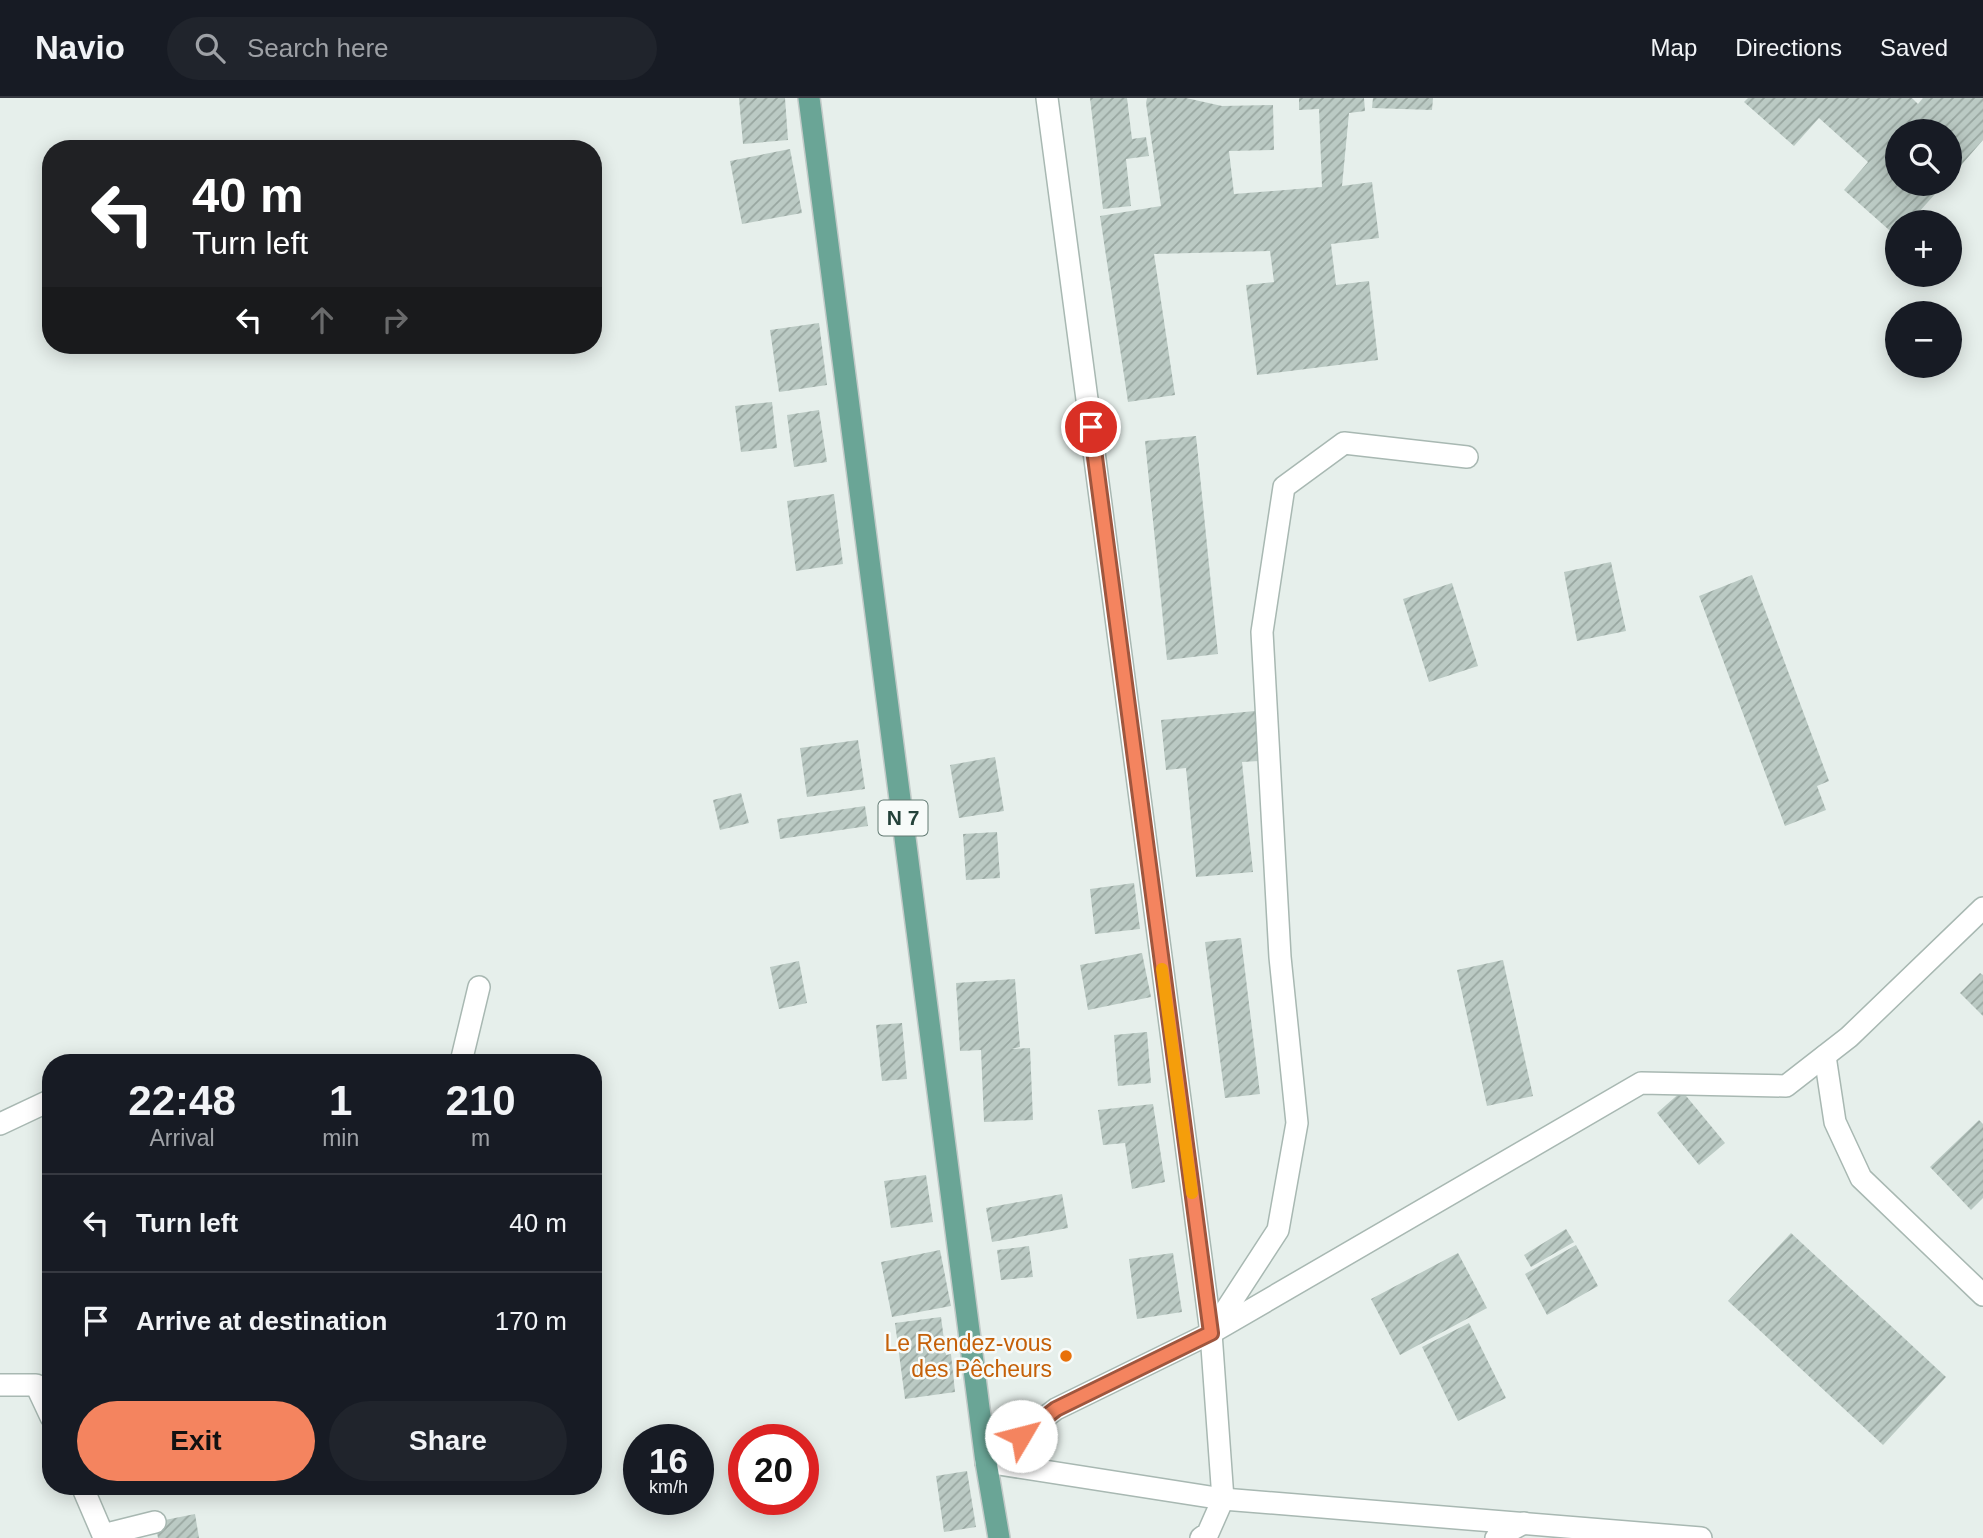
<!DOCTYPE html>
<html lang="en">
<head>
<meta charset="utf-8">
<style>
	:root { --surface:#171b24; --page:#20242c; --text:#f1f3f6; --muted:#9ea1a6; --line:#363941; --accent:#f4845f }
	body { margin:0; font-family:Helvetica,sans-serif; background:var(--page); color:var(--text); height:100vh; display:flex; flex-direction:column; font-size:26px; white-space:nowrap }
	* { box-sizing:border-box; margin:0 }
	p { font-size:23px; color:var(--muted) }
	.icon { flex:none; width:38px; height:38px; fill:none; stroke:currentColor; stroke-width:2; stroke-linecap:round; stroke-linejoin:round }
	.map { position:relative; flex:1; overflow:hidden }
	.details { position:absolute; left:42px; top:956px; width:560px; height:441px; display:flex; flex-direction:column; background:var(--surface); border-radius:28px; box-shadow:0 4px 18px #0003 }
	.details>* { flex:none }
	.banner { position:absolute; left:42px; top:42px; width:560px; height:214px; border-radius:28px; box-shadow:0 4px 18px #0003; background:#202124; color:#fff; overflow:hidden }
	.controls { position:absolute; left:1885px; top:21px; display:grid; gap:14px }
	.controls a { display:grid; place-items:center; width:77px; height:77px; border-radius:50%; background:var(--surface); box-shadow:0 4px 18px #0003; font-size:35px }
	.speed { position:absolute; left:623px; top:1326px; display:flex; gap:14px; font-size:35px; font-weight:700; text-align:center }
	.speed>* { display:grid; place-content:center; width:91px; height:91px; border-radius:50%; background:var(--surface); box-shadow:0 4px 18px #0003; line-height:1 }
	.speed small { font-size:18px; font-weight:400 }
	.speed .limit { border:10px solid #d22; background:#fff; color:#111 }
	.pin { position:absolute; display:grid; place-items:center; width:60px; height:60px; color:#fff; margin:-30px; border:4px solid #fff; border-radius:50%; box-shadow:0 2px 7px #0007 }
	.me { position:absolute; width:77px; margin:-38px; rotate:53deg; stroke-linejoin:round; filter:drop-shadow(0 0 5px #0008) }
	.turn { display:flex; align-items:center; gap:24px; height:147px; padding:0 35px; font-size:32px }
	.turn .icon { width:91px; height:91px; stroke-width:2.5 }
	.turn b { display:block; font-size:49px; line-height:60px }
	.lanes { display:flex; align-items:center; height:66px; padding:0 35px; background:#0003; justify-content:center; gap:35px; direction:ltr }
	.lanes .off { opacity:.35 }
	.eta { display:flex; justify-content:space-evenly; align-items:center; height:119px; text-align:center }
	.eta b { font-size:42px; font-weight:800; line-height:49px }
	.button { display:flex; gap:14px; margin-top:auto; padding:14px 35px }
	.button a { flex:1; height:80px; border-radius:42px; background:var(--accent); color:#111; font-size:28px; font-weight:800; line-height:80px; text-align:center }
	.button a+a { background:var(--page); color:var(--text) }
	ul { padding:0; list-style:none }
	li { display:flex; align-items:center; gap:21px; height:98px; padding:0 35px; border-top:2px solid var(--line) }
	li div { flex:1 }
	li b { display:block; font-size:26px }
	li em { font-style:normal }
	header { display:flex; align-items:center; gap:42px; box-sizing:border-box; height:98px; padding:0 35px; background:var(--surface); border-bottom:2px solid var(--line) }
	header strong { font-size:33px }
	nav { display:flex; gap:38px; margin-inline-start:auto; font-size:24px }
	.search { width:490px; height:63px; background:var(--page); display:flex; align-items:center; gap:18px; box-sizing:border-box; padding:0 24px; border-radius:38px; color:var(--muted); font-size:26px }
	.map>svg:first-child { display:block }
</style>
</head>
<body>
<header>
<strong>Navio</strong>
<div class="search"><svg class="icon" aria-label="search" viewBox="0 0 24 24"><circle cx="10" cy="10" r="6"/><path d="M15 15l6 6"/></svg>Search here</div>
<nav><a>Map</a><a>Directions</a><a>Saved</a></nav>
</header>
<div class="map">
<svg width="1983" height="1440" viewBox="0 0 1983 1440">
	<defs>
		<pattern id="building-hatch" width="6" height="6" patternUnits="userSpaceOnUse" patternTransform="scale(1.75)"><rect width="6" height="6" fill="#bbcac4"/><path d="M-1 1l2-2M0 6l6-6M5 7l2-2" fill="none" stroke="#98a6a0"/></pattern>
	</defs>
	<rect width="100%" height="100%" fill="#e6efeb"/>
	<g fill="url(#building-hatch)">
		<path d="M739 0H785L788 42 743 46Z"/>
		<path d="M1090 0H1127L1132 41 1146 39 1149 58 1126 61 1131 108 1103 111Z"/>
		<path d="M1147 0H1186L1222 8 1273 7 1274 52 1229 53 1234 96 1322 89 1319 11 1299 12V0H1364L1365 13 1349 15 1342 88 1372 84 1379 140 1331 146 1336 187 1369 183 1378 262 1257 277 1246 187 1274 184 1270 153 1154 156 1175 297 1128 304 1100 118 1161 108 1146 5Z"/>
		<path d="M1373 0H1433L1432 12 1372 10Z"/>
		<path d="M1748 0H1912L1918 6 1923 0H1983V42L1950 80V33H1897V86H1944L1910 124H1897V139L1844 92 1868 64 1819 20 1794 48 1744 4Z"/>
		<path d="M790 51 802 115 742 126 730 63Z"/>
		<path d="M819 225 827 287 779 294 770 232Z"/>
		<path d="M772 304 777 350 741 354 735 308Z"/>
		<path d="M819 312 827 364 794 369 787 317Z"/>
		<path d="M1196 338 1218 556 1167 562 1145 343Z"/>
		<path d="M834 396 843 466 796 473 787 403Z"/>
		<path d="M1611 464 1626 533 1577 543 1564 474Z"/>
		<path d="M1752 477 1829 683 1817 688 1826 712 1785 728 1699 498Z"/>
		<path d="M1452 485 1478 568 1429 584 1403 501Z"/>
		<path d="M1255 613 1259 663 1242 664 1253 774 1196 779 1186 670 1166 672 1161 622Z"/>
		<path d="M858 642 865 691 807 699 800 650Z"/>
		<path d="M995 659 1004 713 959 720 950 667Z"/>
		<path d="M741 695 749 725 720 732 713 702Z"/>
		<path d="M865 708 868 728 780 741 777 721Z"/>
		<path d="M997 734 1000 780 966 782 963 736Z"/>
		<path d="M1134 785 1140 831 1095 836 1090 791Z"/>
		<path d="M1241 840 1260 996 1225 1000 1205 844Z"/>
		<path d="M1142 855 1151 899 1088 912 1080 867Z"/>
		<path d="M1503 862 1533 998 1487 1008 1457 872Z"/>
		<path d="M799 863 807 905 779 911 770 869Z"/>
		<path d="M1980 875 1983 877V918L1960 895Z"/>
		<path d="M1015 881 1020 949 1011 951 1030 950 1033 1022 984 1024 981 952 960 953 956 885Z"/>
		<path d="M902 925 907 981 882 983 876 927Z"/>
		<path d="M1147 934 1151 985 1118 988 1114 937Z"/>
		<path d="M1682 993 1725 1045 1699 1067 1657 1015Z"/>
		<path d="M1153 1006 1165 1084 1132 1091 1125 1045 1103 1047 1098 1012Z"/>
		<path d="M1979 1022 1983 1026V1100L1971 1112 1930 1069Z"/>
		<path d="M926 1077 933 1124 891 1130 884 1083Z"/>
		<path d="M1062 1096 1068 1130 992 1144 986 1110Z"/>
		<path d="M1566 1131 1574 1144 1531 1169 1524 1157Z"/>
		<path d="M1791 1135 1946 1279 1883 1347 1728 1203Z"/>
		<path d="M1576 1147 1598 1188 1547 1217 1525 1176Z"/>
		<path d="M1029 1148 1033 1179 1001 1182 997 1152Z"/>
		<path d="M940 1152 951 1208 892 1219 881 1164Z"/>
		<path d="M1173 1155 1182 1214 1137 1221 1129 1161Z"/>
		<path d="M1458 1155 1487 1210 1400 1257 1371 1201Z"/>
		<path d="M941 1219 946 1257 951 1256 955 1294 905 1301 895 1225Z"/>
		<path d="M1469 1225 1506 1300 1458 1323 1422 1249Z"/>
		<path d="M967 1373 976 1429 944 1434 936 1378Z"/>
		<path d="M195 1416 199 1440H158L155 1424Z"/>
	</g>
	<g fill="none" stroke-linecap="round" stroke-linejoin="round">
		<g stroke="#a8b8b2" stroke-width="24">
			<g id="service">
				<path d="M1825 958 1835 1024 1861 1080 1983 1197"/>
				<path d="M986 1364 1056 1311 1211 1235 1641 985 1786 988 1849 939 1983 810"/>
			</g>
		</g>
		<g stroke="#a8b8b2" stroke-width="24">
			<g id="minor">
				<path d="M1047 0 1211 1235 1223 1401 1208 1435 1201 1440"/>
				<path d="M461 964 479 889"/>
				<path d="M0 1026 51 1002"/>
				<path d="M1211 1235 1278 1132 1297 1025 1280 859 1262 534 1284 389 1344 345 1467 359"/>
				<path d="M0 1287H36L51 1319"/>
				<path d="M986 1364 1223 1401 1701 1440"/>
				<path d="M82 1388 103 1437 155 1424"/>
				<path d="M1496 1440 1524 1425"/>
			</g>
		</g>
		<g stroke="#c2cac8" stroke-width="24">
			<path id="primary" d="M809 0 986 1364 999 1440"/>
		</g>
		<use href="#service" stroke="#fff" stroke-width="21"/>
		<use href="#minor" stroke="#fff" stroke-width="21"/>
		<use href="#primary" stroke="#6aa596" stroke-width="21"/>
	</g>
	<g fill="none" stroke-linecap="round" stroke-linejoin="round">
		<g stroke="#9f563e" stroke-width="18">
			<path id="route" d="M1021 1338 1056 1311 1211 1235 1091 329"/>
		</g>
		<use href="#route" stroke="#f4845f" stroke-width="12"/>
		<path stroke="#f59e0b" stroke-width="12" d="M1162 871 1192 1095"/>
	</g>
	<circle fill="#e8710a" stroke="#f7fbf9" stroke-width="2.5" cx="1066" cy="1258" r="7"/>
	<g text-anchor="middle" stroke-width="5" stroke-linejoin="round" paint-order="stroke">
		<rect fill="#f7fbf9" stroke="#637a73" stroke-width="2" x="878.5" y="702.5" width="49" height="35" rx="5"/>
		<g font-size="21" font-weight="bold" fill="#24423a">
			<text x="903" y="727">N 7</text>
		</g>
		<g font-size="23" fill="#c56008" stroke="#f7fbf9" text-anchor="end">
			<text x="1052" y="1253">Le Rendez-vous<tspan x="1052" dy="26">des Pêcheurs</tspan></text>
		</g>
	</g>
</svg>
<div class="controls">
<a><svg class="icon" aria-label="search" viewBox="0 0 24 24"><circle cx="10" cy="10" r="6"/><path d="M15 15l6 6"/></svg></a>
<a>+</a>
<a>−</a>
</div>
<div class="speed"><div>16<small>km/h</small></div><div class="limit">20</div></div>
<div class="pin" style="left:1091px;top:329px;background:#d93025"><svg class="icon" aria-label="arrive" viewBox="0 0 24 24"><path d="M6 21V4h12l-3 4 3 4H6"/></svg></div>
<svg class="me" style="left:1021px;top:1338px" viewBox="-20 -20 40 40"><circle r="19" fill="#fff"/><path d="M0-13L10 11 0 6-10 11z" fill="#f4845f"/></svg>
<div class="banner">
<div class="turn"><svg class="icon" aria-label="left" viewBox="0 0 24 24"><path d="M17 20v-9H6M10 6l-5 5 5 5"/></svg><div><b>40 m</b>Turn left</div></div>
<div class="lanes"><svg class="icon" aria-label="left" viewBox="0 0 24 24"><path d="M17 20v-9H6M10 6l-5 5 5 5"/></svg><svg class="icon off" aria-label="ahead" viewBox="0 0 24 24"><path d="M12 20V5M6 11l6-6 6 6"/></svg><svg class="icon off" aria-label="right" viewBox="0 0 24 24"><path d="M7 20v-9h11M14 6l5 5-5 5"/></svg></div>
</div>
<section class="details">
<div class="eta">
<div><b>22:48</b><p>Arrival</p></div>
<div><b>1</b><p>min</p></div>
<div><b>210</b><p>m</p></div>
</div>
<ul>
<li><svg class="icon" aria-label="left" viewBox="0 0 24 24"><path d="M17 20v-9H6M10 6l-5 5 5 5"/></svg><div><b>Turn left</b></div><em>40 m</em></li>
<li><svg class="icon" aria-label="arrive" viewBox="0 0 24 24"><path d="M6 21V4h12l-3 4 3 4H6"/></svg><div><b>Arrive at destination</b></div><em>170 m</em></li>
</ul>
<div class="button"><a>Exit</a><a>Share</a></div>
</section>
</div>
</body>
</html>
